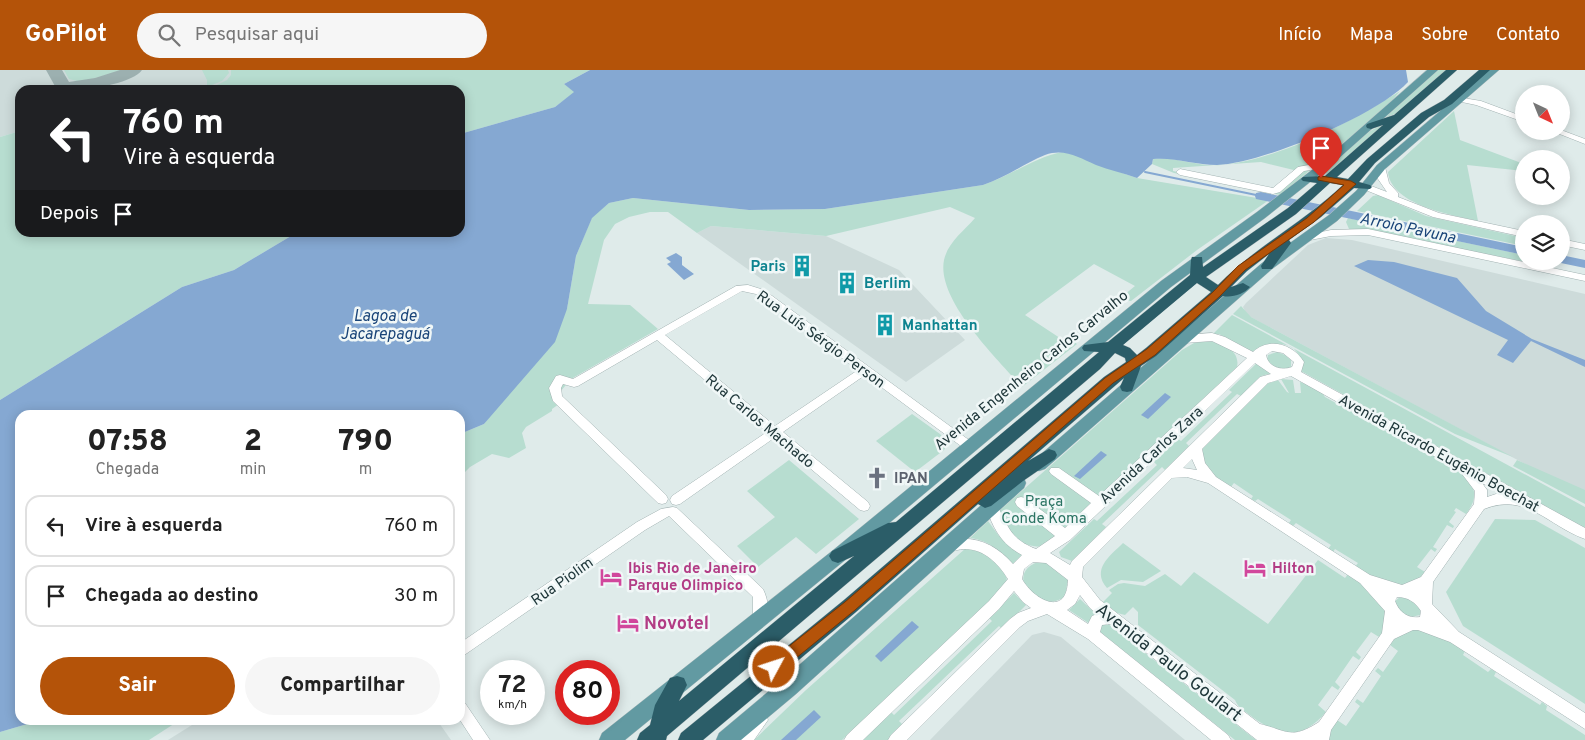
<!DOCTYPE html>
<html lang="pt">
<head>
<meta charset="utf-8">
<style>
	:root { --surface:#fff; --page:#f6f6f6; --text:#222; --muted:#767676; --line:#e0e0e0; --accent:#b45309 }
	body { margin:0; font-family:Overpass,sans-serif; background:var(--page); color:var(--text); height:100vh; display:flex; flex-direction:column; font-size:19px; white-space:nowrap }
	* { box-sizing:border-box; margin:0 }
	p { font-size:16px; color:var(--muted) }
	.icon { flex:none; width:28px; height:28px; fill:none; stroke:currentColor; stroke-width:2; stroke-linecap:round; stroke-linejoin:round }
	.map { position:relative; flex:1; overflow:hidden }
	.panel { position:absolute; left:15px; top:340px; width:450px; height:315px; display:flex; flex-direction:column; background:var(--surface); border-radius:15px; box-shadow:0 2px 12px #0003 }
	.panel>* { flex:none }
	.guide { position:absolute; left:15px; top:15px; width:450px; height:152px; border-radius:15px; box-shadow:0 2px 12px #0003; background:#202124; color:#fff; overflow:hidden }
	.needle { width:32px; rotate:137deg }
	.fabs { position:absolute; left:1515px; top:15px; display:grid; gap:10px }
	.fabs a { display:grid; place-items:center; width:55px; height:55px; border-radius:50%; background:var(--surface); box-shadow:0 2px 12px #0003; font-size:25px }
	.speed { position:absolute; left:480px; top:590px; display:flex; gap:10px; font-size:25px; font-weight:700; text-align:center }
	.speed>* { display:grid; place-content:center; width:65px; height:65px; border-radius:50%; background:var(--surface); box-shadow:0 2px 12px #0003; line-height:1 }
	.speed small { font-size:12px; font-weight:400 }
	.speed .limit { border:8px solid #d22; background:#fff; color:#111 }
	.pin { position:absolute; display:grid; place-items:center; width:42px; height:42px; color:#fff; margin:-51px -21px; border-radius:50% 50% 50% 0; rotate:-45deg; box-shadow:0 0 5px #0007 }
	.pin .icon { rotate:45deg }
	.me { position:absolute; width:55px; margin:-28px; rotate:50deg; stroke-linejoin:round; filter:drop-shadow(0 0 4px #0008) }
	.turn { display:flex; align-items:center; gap:18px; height:105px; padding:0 25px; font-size:22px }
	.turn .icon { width:65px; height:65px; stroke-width:2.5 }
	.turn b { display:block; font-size:35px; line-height:42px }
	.then { display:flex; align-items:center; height:48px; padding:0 25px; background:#0003; gap:10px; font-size:19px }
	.eta { display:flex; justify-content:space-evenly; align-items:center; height:85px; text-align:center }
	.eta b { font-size:30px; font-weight:800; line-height:35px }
	.action { display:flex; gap:10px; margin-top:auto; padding:10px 25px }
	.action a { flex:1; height:58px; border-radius:30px; background:var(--accent); color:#fff; font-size:20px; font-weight:800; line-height:58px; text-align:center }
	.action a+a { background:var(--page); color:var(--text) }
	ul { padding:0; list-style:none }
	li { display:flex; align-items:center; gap:15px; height:62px; margin:0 10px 8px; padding:0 15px; border:2px solid var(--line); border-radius:15px }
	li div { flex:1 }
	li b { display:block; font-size:19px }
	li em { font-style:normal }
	header { display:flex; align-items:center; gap:30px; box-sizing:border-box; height:70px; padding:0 25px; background:var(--accent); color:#fff }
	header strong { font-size:24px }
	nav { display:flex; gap:28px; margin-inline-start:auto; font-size:18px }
	.search { width:350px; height:45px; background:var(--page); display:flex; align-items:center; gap:12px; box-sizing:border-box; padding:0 18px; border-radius:28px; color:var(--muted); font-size:19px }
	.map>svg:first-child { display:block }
</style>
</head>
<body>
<header>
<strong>GoPilot</strong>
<div class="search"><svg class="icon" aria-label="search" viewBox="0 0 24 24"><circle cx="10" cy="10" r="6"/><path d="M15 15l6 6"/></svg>Pesquisar aqui</div>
<nav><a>Início</a><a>Mapa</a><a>Sobre</a><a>Contato</a></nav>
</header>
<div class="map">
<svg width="1585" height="670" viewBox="0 0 1585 670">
	<rect width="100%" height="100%" fill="#dfebea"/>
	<g fill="#cddbda">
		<path d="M0 0H244L248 20H20V61L0 67Z"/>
		<path d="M711 156 826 166 899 200 965 270 906 312 697 163Z"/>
		<path d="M1326 168 1352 170 1585 224V426L1247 245 1243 237 1246 233 1308 175Z"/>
		<path d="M1044 562 1061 567 1185 670H930L1032 565Z"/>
		<path d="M200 650H437L451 670H168Z"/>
	</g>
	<g fill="#b7ddd0" fill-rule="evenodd">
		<path d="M64 0H123L81 12 69 9Z"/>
		<path d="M202 0H228L229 3 222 11 207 17V10Z"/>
		<path d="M231 0H590L564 14 575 22 555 37 460 64V20H207L227 10 231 5Z"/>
		<path d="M1436 0H1448L1402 41 1385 48 1414 19Z"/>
		<path d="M1400 21 1388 36 1280 125 1174 103 1152 94 1153 89C1176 86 1197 97 1221 95 1278 90 1351 52 1400 21ZM1261 92 1302 102 1276 123 1173 101V98Z"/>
		<path d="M1454 41 1460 70 1524 94V101L1467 95 1478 151C1452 145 1391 135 1388 102Z"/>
		<path d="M1388 52 1329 104 1320 102 1370 61Z"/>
		<path d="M20 61V162L296 163 234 200 182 217 0 330V67Z"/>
		<path d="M1063 82 1077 85 1096 94 1137 108 1269 130 1197 180 1131 231 1118 230 1135 216 1094 194 1025 245 1066 272 1070 269 1077 274 1022 317C998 289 936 230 944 190 948 172 964 161 975 148L950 137 826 166 711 156 697 163 668 142H650L629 147 615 154 604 170 588 234 630 235 658 259 571 309 560 322 559 334 552 339V341L526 357 522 363 526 378 509 388 492 384 470 397 463 404 465 411 460 415V364L484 354 567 239 576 186 592 147 609 133 633 128 749 140 825 139 983 115C1011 106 1034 87 1063 82Z"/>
		<path d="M1378 125 1426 146 1524 168V176L1357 141 1373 126Z"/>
		<path d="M1348 148 1524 185V191H1535L1536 194 1382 163 1349 159 1346 152Z"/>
		<path d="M1241 236 1251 247 1513 387 1455 364 1233 244Z"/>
		<path d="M1232 245 1585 437V458L1301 301C1300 297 1301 292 1300 288 1293 268 1266 273 1253 282L1219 264H1213Z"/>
		<path d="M1206 271C1219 272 1241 279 1237 297L1046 476C1036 478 1020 475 1012 466 1007 460 1003 449 999 441L1182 280 1194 273Z"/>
		<path d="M1277 282 1285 285 1291 290V297C1282 301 1273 298 1267 290L1268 285Z"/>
		<path d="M1258 292 1272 303 1261 306 1241 326 1237 324 1186 373 1189 376 1165 400 1162 397 1102 454 1106 457 1072 491 1061 487 1059 482 1094 449 1097 451 1157 395 1154 392 1178 369 1181 371 1232 322 1229 320Z"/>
		<path d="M1281 309 1293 310 1295 323H1301L1300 312C1308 315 1321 319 1325 327L1429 385 1433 384C1456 398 1490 414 1466 444L1456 438 1454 441 1456 442 1449 452 1454 456 1453 458 1447 455 1433 477 1437 479 1435 482 1431 479 1417 497 1425 502C1402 529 1379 511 1354 498L1358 493 1335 479 1333 482 1328 479 1331 475 1296 453 1293 456 1289 453 1291 450 1258 429 1255 431 1251 429 1253 426 1234 413 1230 418C1216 408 1200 397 1203 378L1266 314 1278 310 1287 322 1289 323Z"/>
		<path d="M912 344 940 364 948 373 944 380 915 402 876 371Z"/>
		<path d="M789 390 859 449 816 484 796 467 758 497 737 476 775 447 747 421Z"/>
		<path d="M1517 390 1585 420V434L1513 396Z"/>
		<path d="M1495 449 1535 450 1585 478V634L1463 556 1446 522Z"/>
		<path d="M988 451 999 466 1025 484 1017 490 1013 496C1001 482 989 470 970 468Z"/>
		<path d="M1123 473 1161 501 1143 512 1121 510 1107 518C1091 499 1110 486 1123 473Z"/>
		<path d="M973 477C987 485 1006 493 1007 511L1005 516 842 670H754L806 620 966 478Z"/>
		<path d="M1318 490 1345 508 1349 503 1376 524 1387 544 1383 561 1379 567 1371 562 1356 582 1361 587 1359 590 1353 586 1335 612 1340 617 1338 620 1332 616 1318 635 1326 642C1302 670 1281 668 1251 646 1245 641 1238 638 1235 630L1138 555V542L1133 537 1125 545 1117 543 1103 532 1112 523 1109 520 1118 514 1124 513 1145 516 1165 504 1181 516 1194 502 1268 554Z"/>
		<path d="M1039 492 1051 493 1068 509 1065 527C1044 538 1039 529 1024 515 1021 503 1027 495 1039 492Z"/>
		<path d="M1014 523 1026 535 1002 559 999 556 899 651 903 655 888 670H862L891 642 894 645 992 551 989 548Z"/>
		<path d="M1400 527 1409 528 1420 538V545L1411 547 1399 541 1395 531Z"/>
		<path d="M1080 529 1098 546 1090 554 1069 540Z"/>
		<path d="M1107 553 1256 670H1235L1100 562V554Z"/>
		<path d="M1416 559 1427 560 1466 579 1463 585 1488 602 1491 599 1496 602 1494 606 1540 635 1542 632 1547 636 1546 640 1585 665V670H1326L1329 662 1337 650 1346 656 1360 636 1355 632 1357 629 1363 633 1381 606 1375 601 1378 598 1383 602 1398 581 1390 575C1397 564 1404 562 1416 559Z"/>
		<path d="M41 650H180L149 670H0V662Z"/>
	</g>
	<g fill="#85a8d2">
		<path d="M590 0H1406L1408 12C1378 45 1261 94 1217 95 1195 95 1175 87 1153 89L1152 94 1137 108C1123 103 1109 100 1096 95 1079 88 1065 78 1045 85 1023 94 1005 108 983 115L825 139 749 140 633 128 609 133 592 148 576 186 567 239 555 272 484 354 460 364V345H20V650H41L0 662V330L182 217 234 200 296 163 460 162V64L555 37 574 22 564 14Z"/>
		<path d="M676 183 682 187V195L694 204 684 210 667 194 671 192 666 188Z"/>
		<path d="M1368 190 1394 192 1457 208 1486 241 1532 269 1585 290V297L1531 271 1513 293 1497 285 1508 270 1354 196Z"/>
		<path d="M1165 323 1171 327 1148 349 1141 345Z"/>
		<path d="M1101 381 1107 385 1080 409 1074 406Z"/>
		<path d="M912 551 919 557 881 592 875 586Z"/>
		<path d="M814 640 821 647 796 670H781Z"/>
	</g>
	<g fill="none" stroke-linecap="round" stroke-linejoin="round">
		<path stroke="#85a8d2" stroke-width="2" d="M1145 102 1261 126"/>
		<g fill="#85a8d2" fill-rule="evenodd">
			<path d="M1261 122 1524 177V185L1256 129 1255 126 1256 123Z"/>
			<path d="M1561 185 1585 190V198L1556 192 1561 191Z"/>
		</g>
		<path fill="#9cb0b0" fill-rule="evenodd" d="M46 0H62L69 12 95 8 120 0H142C132 15 74 23 56 18Z"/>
		<g stroke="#a2b2b2" stroke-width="1">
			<g id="minor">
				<path d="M1457 27 1481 31 1524 47V52L1476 35 1457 31Z"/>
				<path d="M1561 60 1585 69V74L1552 61Z"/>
				<path d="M1325 92 1329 95 1328 97 1304 101 1280 122 1273 124 1180 105 1176 102 1180 99 1273 118 1298 97Z"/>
				<path d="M1381 94 1385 97 1389 113 1398 123V127L1439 143 1524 161V167L1433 147 1363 119V115L1366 114 1387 122 1378 109 1377 97Z"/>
				<path d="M1368 159 1585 205V211L1368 165 1331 166 1305 171 1300 168 1302 166 1331 160Z"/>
				<path d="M1561 169 1585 174V180L1561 175Z"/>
				<path d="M748 215 764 220 973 373 975 376 973 379H965L865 305 783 362 868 432 870 436 868 440 864 441 860 440 774 368 680 434 676 435 672 434 670 430 672 426 767 362 657 270 578 316 574 317 563 314 561 318 562 326 666 425 668 429 666 433 662 434 658 433 553 331 549 318 556 306 560 305 573 309 736 216ZM742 221 756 224 858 300 775 356 665 265Z"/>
				<path d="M1212 263 1225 267 1253 282C1269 267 1293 274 1304 292L1301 302 1585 458V469C1548 456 1527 422 1484 439L1433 512 1432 534 1459 562 1585 643V659L1450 572 1418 560H1413L1394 569 1331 660 1329 670H1257L1110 554 1102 555 1100 562 1228 665 1231 670H1211L1088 569 1047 544 1028 551 1020 557 907 670H888L891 665 1010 549 1018 543 1031 538 1023 532 1014 521 999 539 863 670H844L847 665 989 531 1008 509C998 493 983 478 963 479 956 480 950 482 943 480L942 476 943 472C971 463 995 473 1013 494L1022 485C1001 474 993 458 986 437L988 433 992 432 996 433C1008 456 1010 469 1036 479L1055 466 1017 436 1015 432 1017 428 1021 427 1025 428 1065 458 1091 433 1051 404 1049 401 1051 398H1059L1099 426 1247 288 1212 271 1184 273 1179 269 1184 265ZM1272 281 1283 283 1294 292 1292 297C1281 301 1268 297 1266 285ZM1255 293 1271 304 1260 307 1072 491 1070 495 1050 483 1070 470ZM1291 306 1459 400 1475 421 1474 434 1421 507 1402 515 1370 505 1216 407 1205 393 1202 379 1268 313ZM1192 389 1197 400 1183 398ZM1187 407 1208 413 1360 513 1385 541 1382 563 1319 652C1291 670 1288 661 1260 654L1100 530 1082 507 1083 497 1172 408ZM1482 413 1503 424H1496L1487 427V420ZM1033 492 1046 493 1068 510C1067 548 1034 530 1022 509L1024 499ZM1080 525 1090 538 1097 544 1092 546 1088 554 1067 540 1075 534ZM1397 527C1408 527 1415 532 1421 541L1420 547C1408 549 1399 542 1395 531Z"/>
				<path d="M673 437 677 438 763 519C768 529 770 542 765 553L760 555 755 553 753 549V527L669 446 645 460 460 588V573L637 452 661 439Z"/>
				<path d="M460 631 465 633 490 670H473L460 650Z"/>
				<path d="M761 643 766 645 768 650 754 670H736C741 660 751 647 761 643Z"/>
			</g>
		</g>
		<g stroke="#c1c7c8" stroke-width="1">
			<g id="major">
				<path d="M1427 0H1438L1329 97 1265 148 1171 217 844 491 625 670H599L602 663 832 481 1161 211 1257 142 1321 93Z"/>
				<path d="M1488 0H1499L1385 99 1364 125 1337 151 1272 199 1045 399 1039 401 1033 399 1031 395 1033 391 1262 193 1329 145 1356 121 1377 95Z"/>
				<path d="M1018 407 1024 408 1026 413 1024 418 796 624 741 670H716L719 663 782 610 1012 408Z"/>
			</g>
		</g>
		<g stroke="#c1c7c8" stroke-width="1">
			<path id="highway" d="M1446 0H1457L1337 107 1348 109 1367 89 1421 43 1444 30 1479 0H1490L1452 34 1429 47 1375 93 1359 112 1370 115 1372 117 1370 119 1354 118 1321 147 1289 170 1291 173 1272 199H1262L1261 196 1269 184 1247 201 1231 217 1243 213 1250 217C1244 224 1232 228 1223 226L1156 286 1141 296 1132 321 1127 322 1122 321 1120 317 1124 308 1028 391 1049 379 1055 381 1057 385 1055 389 1023 411 991 436 985 438 978 434 856 542 703 670H678L681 663 844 530 1104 307 1126 292 1125 288 1115 283 1100 299 667 666 666 670H637L640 663 650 655 655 635 670 608 677 606 684 608 687 615 679 631 854 486 838 493 832 491 829 486 832 481 888 453 896 452 1099 282 1084 281 1082 278 1084 275 1108 272 1190 205 1191 190 1192 187H1202L1203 197 1288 138 1317 113 1303 111 1301 109 1303 107 1325 106 1383 55 1371 59 1367 58 1366 56 1367 54 1394 45ZM1330 113 1343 115C1304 152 1255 177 1218 215L1206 207 1296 144ZM1197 213 1211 222 1146 278 1137 285 1130 278 1123 275Z"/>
		</g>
		<use href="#minor" fill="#fff" fill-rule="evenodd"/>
		<use href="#major" fill="#629aa2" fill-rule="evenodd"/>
		<use href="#highway" fill="#2b5d68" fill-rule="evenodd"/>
	</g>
	<path fill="#b45309" stroke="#753606" d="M1321 106 1351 111 1356 114 1314 152 1245 200 1220 226 1155 285 1113 313 855 540 779 602 774 604 769 602 767 597 769 592 845 532 1105 308 1147 279 1213 222 1238 196 1307 148 1344 115 1318 110V107Z"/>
	<defs>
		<g id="building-bare" transform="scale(1.725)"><path d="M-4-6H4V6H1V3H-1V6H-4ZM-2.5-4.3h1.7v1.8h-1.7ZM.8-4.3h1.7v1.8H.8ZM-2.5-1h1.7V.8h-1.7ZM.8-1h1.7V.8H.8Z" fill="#0f9aa8" stroke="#f0f7f7" stroke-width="2.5" paint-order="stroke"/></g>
		<g id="church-bare" transform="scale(1.725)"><path d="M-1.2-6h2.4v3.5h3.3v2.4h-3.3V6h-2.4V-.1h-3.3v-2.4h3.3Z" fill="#6b7280" stroke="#f0f7f7" stroke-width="2.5" paint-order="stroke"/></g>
		<g id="hotel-bare" transform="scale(1.725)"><path d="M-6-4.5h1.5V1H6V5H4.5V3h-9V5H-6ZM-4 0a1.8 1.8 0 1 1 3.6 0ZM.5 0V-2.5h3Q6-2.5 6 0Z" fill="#d1479c" stroke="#f0f7f7" stroke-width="2.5" paint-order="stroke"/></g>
	</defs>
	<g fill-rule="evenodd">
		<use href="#building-bare" x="802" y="196"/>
		<use href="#building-bare" x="847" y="213"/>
		<use href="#building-bare" x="885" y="255"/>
		<use href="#church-bare" x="877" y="408"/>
		<use href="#hotel-bare" x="1255" y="498"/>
		<use href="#hotel-bare" x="611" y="507"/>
		<use href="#hotel-bare" x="628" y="553"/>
	</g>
	<g text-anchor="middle" stroke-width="5" stroke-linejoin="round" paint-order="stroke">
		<g font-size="15" font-weight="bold" fill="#0d838f" stroke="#f0f7f7" text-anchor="start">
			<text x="786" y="201" text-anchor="end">Paris</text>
			<text x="864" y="218">Berlim</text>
			<text x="902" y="260">Manhattan</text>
		</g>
		<g font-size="15" fill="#20383b" stroke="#f0f7f7">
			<text transform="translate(821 269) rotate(36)" y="5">Rua Luís Sérgio Person</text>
			<text transform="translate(1031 300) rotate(-39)" y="5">Avenida Engenheiro Carlos Carvalho</text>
			<text transform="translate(760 351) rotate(40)" y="5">Rua Carlos Machado</text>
			<text transform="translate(1439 383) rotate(29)" y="5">Avenida Ricardo Eugênio Boechat</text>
			<text transform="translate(1151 385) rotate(-43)" y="5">Avenida Carlos Zara</text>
			<text transform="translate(562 511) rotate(-35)" y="5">Rua Piolim</text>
		</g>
		<g font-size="15" font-weight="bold" fill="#5b616d" stroke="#f0f7f7" text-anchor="start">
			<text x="894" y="413">IPAN</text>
		</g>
		<g font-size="15" fill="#297362" stroke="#f0f7f7">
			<text x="1044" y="436">Praça<tspan x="1044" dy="17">Conde Koma</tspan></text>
		</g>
		<g font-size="15" font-weight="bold" fill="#b23c85" stroke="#f0f7f7" text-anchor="start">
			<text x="628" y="503">Ibis Rio de Janeiro<tspan x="628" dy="17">Parque Olimpico</tspan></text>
			<text x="1272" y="503">Hilton</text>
		</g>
		<g font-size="16" font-style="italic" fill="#194478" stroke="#f0f7f7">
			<text transform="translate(1408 157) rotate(12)" y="6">Arroio Pavuna</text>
			<text x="385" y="251">Lagoa de<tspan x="385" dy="18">Jacarepaguá</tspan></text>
		</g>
		<g font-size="18" font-weight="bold" fill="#b23c85" stroke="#f0f7f7" text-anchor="start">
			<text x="644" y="559">Novotel</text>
		</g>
		<g font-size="18" fill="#20383b" stroke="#f0f7f7">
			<text transform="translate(1169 592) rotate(38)" y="6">Avenida Paulo Goulart</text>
		</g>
	</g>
</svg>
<div class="fabs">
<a><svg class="needle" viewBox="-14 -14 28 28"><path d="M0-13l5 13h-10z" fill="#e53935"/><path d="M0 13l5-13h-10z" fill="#767676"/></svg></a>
<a><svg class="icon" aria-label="search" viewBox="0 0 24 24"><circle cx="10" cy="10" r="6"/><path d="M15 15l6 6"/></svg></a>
<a><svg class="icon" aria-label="layers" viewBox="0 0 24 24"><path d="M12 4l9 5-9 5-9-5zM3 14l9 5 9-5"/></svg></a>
</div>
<div class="speed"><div>72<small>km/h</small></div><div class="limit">80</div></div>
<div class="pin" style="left:1321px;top:108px;background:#d93025"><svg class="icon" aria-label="arrive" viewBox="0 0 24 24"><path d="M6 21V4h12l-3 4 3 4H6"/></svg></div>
<svg class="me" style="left:774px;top:597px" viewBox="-20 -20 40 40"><circle r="17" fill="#b45309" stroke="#fff" stroke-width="3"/><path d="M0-11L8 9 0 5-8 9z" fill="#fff"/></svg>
<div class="guide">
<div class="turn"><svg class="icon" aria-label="left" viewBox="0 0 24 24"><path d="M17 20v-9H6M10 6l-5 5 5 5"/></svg><div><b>760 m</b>Vire à esquerda</div></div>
<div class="then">Depois<svg class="icon" aria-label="arrive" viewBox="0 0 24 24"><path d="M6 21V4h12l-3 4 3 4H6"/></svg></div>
</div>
<section class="panel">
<div class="eta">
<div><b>07:58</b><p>Chegada</p></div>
<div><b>2</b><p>min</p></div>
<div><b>790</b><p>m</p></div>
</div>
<ul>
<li><svg class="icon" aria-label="left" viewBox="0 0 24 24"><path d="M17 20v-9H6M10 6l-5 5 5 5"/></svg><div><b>Vire à esquerda</b></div><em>760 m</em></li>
<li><svg class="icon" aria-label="arrive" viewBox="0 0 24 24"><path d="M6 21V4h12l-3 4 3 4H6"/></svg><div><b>Chegada ao destino</b></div><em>30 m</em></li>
</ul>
<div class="action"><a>Sair</a><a>Compartilhar</a></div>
</section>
</div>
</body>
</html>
